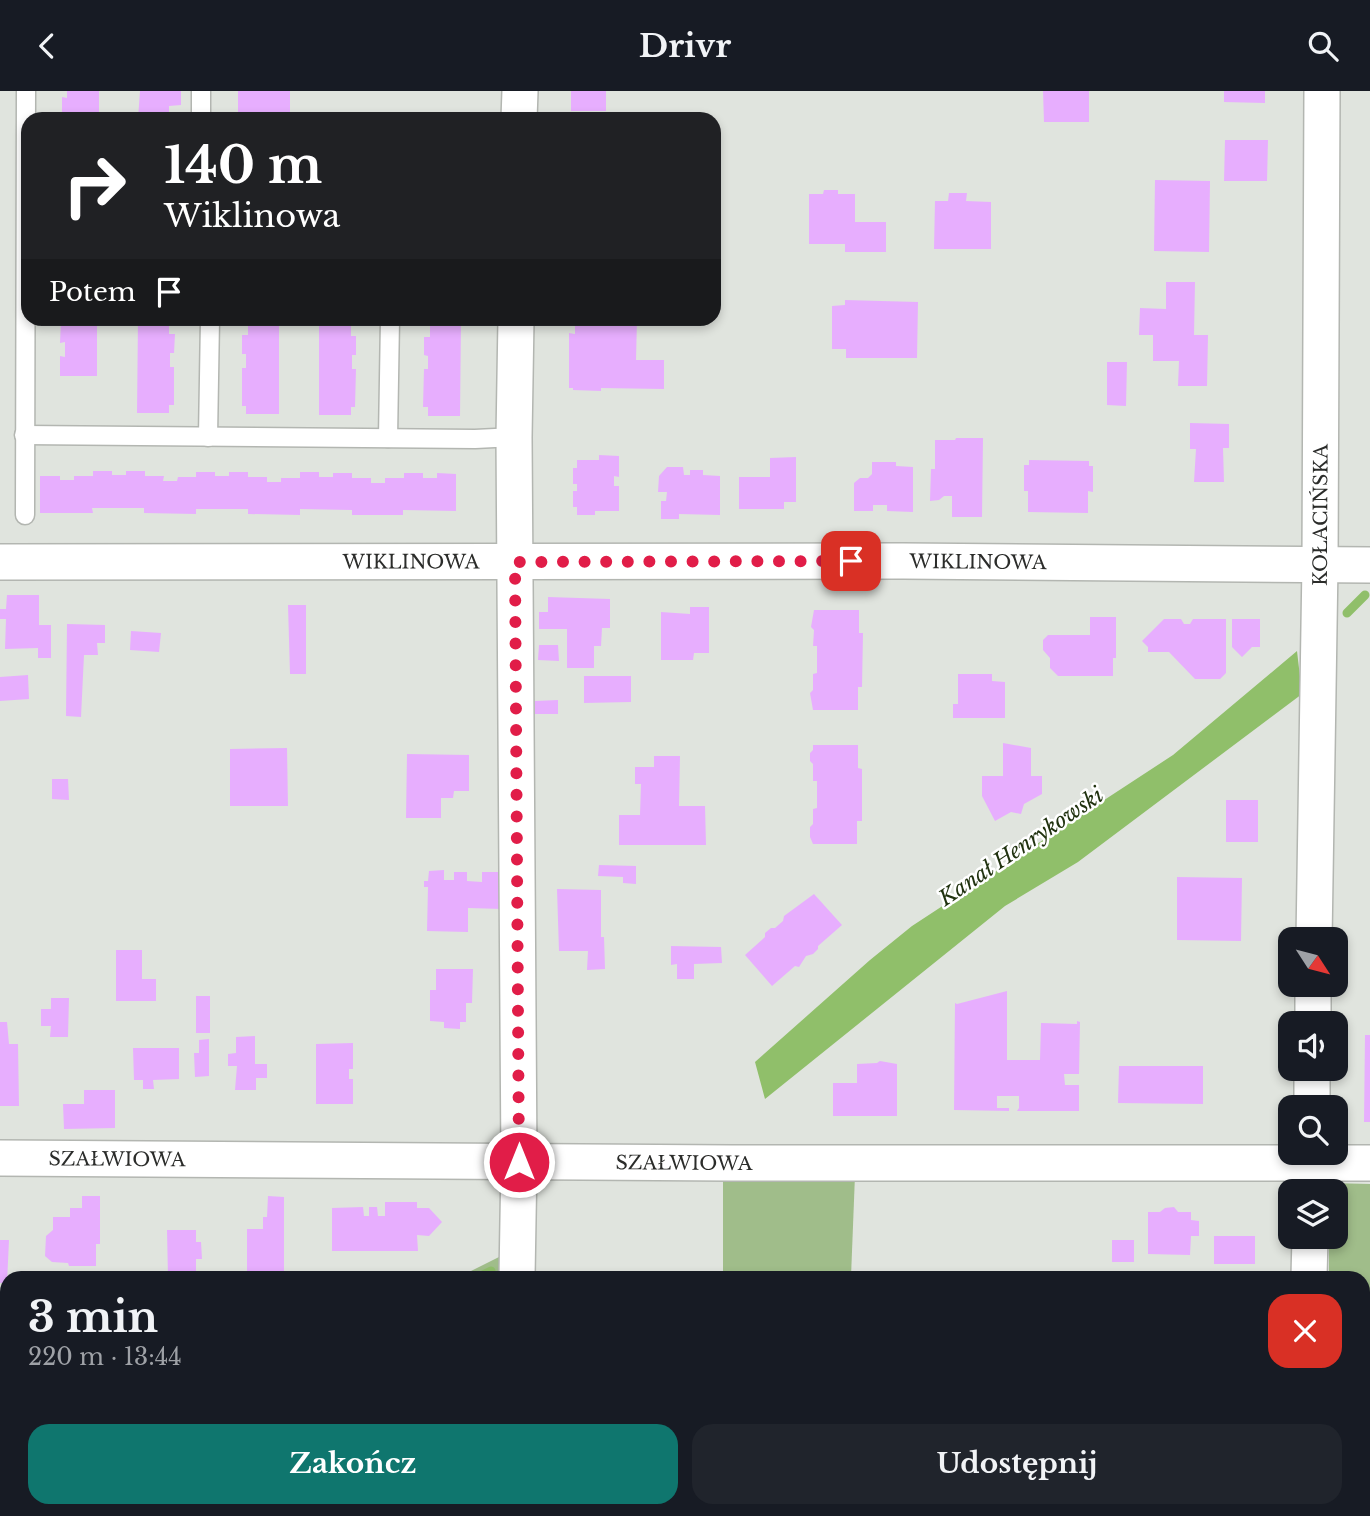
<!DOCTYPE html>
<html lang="pl">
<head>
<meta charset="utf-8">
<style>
	:root { --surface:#171b24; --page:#20242c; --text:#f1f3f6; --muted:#9ea1a6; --accent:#0f766e }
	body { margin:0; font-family:"Libre Baskerville",serif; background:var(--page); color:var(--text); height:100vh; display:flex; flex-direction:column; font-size:26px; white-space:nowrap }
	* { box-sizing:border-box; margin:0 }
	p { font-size:23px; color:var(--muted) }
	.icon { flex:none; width:38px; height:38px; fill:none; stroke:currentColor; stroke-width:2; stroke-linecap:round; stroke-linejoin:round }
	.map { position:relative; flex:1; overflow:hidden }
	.side { position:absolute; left:0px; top:1180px; width:1370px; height:247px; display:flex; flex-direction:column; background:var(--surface); border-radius:21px 21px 0 0; box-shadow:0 4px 10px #0003 }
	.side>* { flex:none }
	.banner { position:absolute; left:21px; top:21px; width:700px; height:214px; border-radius:21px; box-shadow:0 4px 10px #0003; background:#202124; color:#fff; overflow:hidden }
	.needle { width:46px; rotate:126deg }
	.buttons { position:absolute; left:1278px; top:836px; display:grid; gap:14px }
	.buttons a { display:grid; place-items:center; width:70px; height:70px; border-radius:14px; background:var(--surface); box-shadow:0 4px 10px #0003; font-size:35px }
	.pin { position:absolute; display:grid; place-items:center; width:60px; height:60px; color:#fff; margin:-30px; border-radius:14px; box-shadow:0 4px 10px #0006 }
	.me { position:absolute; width:77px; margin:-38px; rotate:0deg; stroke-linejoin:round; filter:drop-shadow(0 0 5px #0008) }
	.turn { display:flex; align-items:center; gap:24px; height:147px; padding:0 28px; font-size:32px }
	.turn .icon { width:91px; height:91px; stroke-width:2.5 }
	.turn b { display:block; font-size:49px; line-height:60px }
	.then { display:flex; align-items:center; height:66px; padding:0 28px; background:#0003; gap:14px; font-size:26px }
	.round { display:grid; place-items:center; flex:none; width:74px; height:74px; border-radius:21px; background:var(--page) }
	.head { display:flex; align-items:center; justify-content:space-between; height:119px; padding:0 28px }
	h1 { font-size:42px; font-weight:700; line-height:52px }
	.cta { display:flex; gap:14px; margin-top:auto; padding:14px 28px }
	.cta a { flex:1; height:80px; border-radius:21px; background:var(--accent); color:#fff; font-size:28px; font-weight:700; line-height:80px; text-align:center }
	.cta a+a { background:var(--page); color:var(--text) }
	header { display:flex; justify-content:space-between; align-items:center; height:91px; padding:0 28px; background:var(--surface); font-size:32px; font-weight:700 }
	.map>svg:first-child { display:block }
</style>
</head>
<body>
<header><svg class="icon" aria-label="back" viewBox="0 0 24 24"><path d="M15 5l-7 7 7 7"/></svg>Drivr<svg class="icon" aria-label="search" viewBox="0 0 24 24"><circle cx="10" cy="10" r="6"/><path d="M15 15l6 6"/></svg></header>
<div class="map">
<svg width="1370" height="1425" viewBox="0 0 1370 1425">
	<rect width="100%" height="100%" fill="#e0e4de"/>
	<g fill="#a0bd8a">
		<path d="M723 1083 855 1084 851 1186H723Z"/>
		<path d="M1329 1092 1370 1093V1425H1328V1419H1363V1186H1329V1146H1335V1101H1329Z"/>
		<path d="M501 1165 500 1186H459Z"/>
		<path d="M7 1319V1419H495V1425H0V1321Z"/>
		<rect x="722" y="1419" width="565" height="6"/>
	</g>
	<path fill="#90bf6a" d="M1297 560 1302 603 1078 771 1005 815 765 1008 755 971 870 869 912 835 1173 664Z"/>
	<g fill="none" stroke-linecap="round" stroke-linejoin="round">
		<g stroke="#90bf6a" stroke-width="9">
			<path d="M1347 522 1365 504"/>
			<path d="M479 1186 491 1180"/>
			<path d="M0 1333 7 1331"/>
		</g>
	</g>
	<g fill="#e7aefe">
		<path d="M67 0H99V28H62V6L67 7Z"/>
		<path d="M140 0H181V14L169 15V28H138Z"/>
		<rect x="238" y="0" width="52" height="23"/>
		<rect x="571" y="0" width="35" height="20"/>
		<path d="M1043 0H1089V31H1044Z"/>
		<path d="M1224 0H1265V12L1224 11Z"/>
		<path d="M1225 49H1268L1267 90H1224Z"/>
		<path d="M1155 89 1210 90 1209 161 1154 160Z"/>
		<path d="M824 99H838V103H855V131H886V161H845V153H809V103H823Z"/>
		<path d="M949 102H967L966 110 991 111V158H934L935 110H948Z"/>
		<path d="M1166 191H1195L1194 244H1208L1207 295H1178L1179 270H1153V244H1139L1140 217 1166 218Z"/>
		<path d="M845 209 918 211 917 267H846V258H832V215L845 214Z"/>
		<path d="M61 228H97V285H60V265L65 266V251L60 252Z"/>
		<path d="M138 228H169V243H175L174 262H170V276H174V314H169V322H137Z"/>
		<path d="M248 228H279V323H246V315H242V277H246V263H242V244H248Z"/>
		<path d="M319 228H351V245H356V264H352V278H356L355 316H351V324H319Z"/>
		<path d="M430 228H461L460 325H428V316H423L424 278H428V265L424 264V246H430Z"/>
		<path d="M575 228H637L636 269H664V298L601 297V300L573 299V297H569V242L575 243Z"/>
		<path d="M1107 271H1127L1126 315 1107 314Z"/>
		<path d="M1190 332 1229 333V357H1223L1224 391H1194L1196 358H1190Z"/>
		<path d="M956 347H983L982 426H952V405H944L939 409 930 410 931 378H935V349H955Z"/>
		<path d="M599 364 619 365V386L614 385V395H619V420H595V424H577V416H573V400H577V393H573V377H577V369H599Z"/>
		<path d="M796 366V411H784V418H739V386H770V367Z"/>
		<path d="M1029 369 1089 370V375H1093V401L1088 400V422L1028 421V400H1024V374H1029Z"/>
		<path d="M872 371H896V375L913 376V421L887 420V414H873V420H854V392L860 387H868L872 383Z"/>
		<path d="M667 376H683L684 384H690V379H703V384L720 385V424L679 423V428H661V410H666L667 401H658L659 385Z"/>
		<path d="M93 380H112V384H126V380H145V385H164L163 390H177L178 386H196V381H215V385H229V381H248V386H267V391H281V387H300V381H319V386H333V382H352V387H371V392H385V387H404V382H423V387H437V382L456 383V420L403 419V424H352V419L300 418V424L248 423V418H196V423L144 422V417H92L93 422H40V385H60V389H74V385H93Z"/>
		<path d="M7 504H39V534H51V567H38V557L5 558 6 528H0V518H6Z"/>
		<path d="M548 506 610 508V537H602L601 555H594V577H567V538H539V521H548Z"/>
		<path d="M288 514H306V583H290Z"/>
		<path d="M690 516H709V562H694L693 569H661V521L690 523Z"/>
		<path d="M814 519H859V542H863L862 596H858V619H813L810 602 813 599V583L817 582V555H813L814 539 811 536Z"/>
		<path d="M1090 526H1116V567H1113V585H1058L1050 577V567L1043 559V549L1048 544H1090Z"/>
		<path d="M1164 528H1181L1184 533H1190L1193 528H1226V582L1220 588H1195L1169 561H1148V556L1142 550Z"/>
		<path d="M1232 528H1260V556H1252L1242 566 1232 556Z"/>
		<path d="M67 533 105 534V552H97L98 564H84L81 626 66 625Z"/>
		<path d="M131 540 161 542 159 561 130 559Z"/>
		<path d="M539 554H558L559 570 538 569Z"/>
		<path d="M958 583H992V590L1005 591V627H953V613H958Z"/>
		<path d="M28 584 29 608 0 610V586Z"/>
		<path d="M584 585H631V611L584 612Z"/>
		<path d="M558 609V623H535V610Z"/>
		<path d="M1003 652 1031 657V685H1042V703L1024 713 1021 723 1011 721 995 730 982 705V685H1003Z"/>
		<path d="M813 654H858V677L862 678V730H857V753H813L810 746V736L813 733V718L817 717V690H813V673L810 670V662L813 659Z"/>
		<path d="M287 657 288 715H230V658Z"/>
		<path d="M407 663 469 664V700H454L453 707H441V727H406Z"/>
		<path d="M654 665H680L679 715H705L706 754H619V724H640L641 693H635V676H654Z"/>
		<path d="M52 688H68L69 709 52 708Z"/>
		<rect x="1226" y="709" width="32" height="42"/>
		<path d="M599 774 636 775V793L623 792V786L598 785Z"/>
		<path d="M444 779V789H454V781H467V790L482 791V781H504L503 818 468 817V841L427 840 428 796H424V790H428L429 780Z"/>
		<path d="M1177 786 1242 787 1241 850 1177 849Z"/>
		<path d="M557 798 601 799V846H604L605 878 587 879 588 860H559Z"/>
		<path d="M814 803 842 834 818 855V858L813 863 806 865 799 876 795 875 772 895 745 864 765 846V842L771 837H775L783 830 784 825Z"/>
		<path d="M671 855 721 856 722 872 694 873V888H677V873L671 874Z"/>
		<path d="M116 859H142V888H156V910H116Z"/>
		<path d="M436 878H473L472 912H466V931H460V938L444 937V931L430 930V899H436Z"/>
		<path d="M1007 900V969H1040L1041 932 1077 933V930L1080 931 1079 983H1064L1065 994H1079V1020H1017L1019 1017V1005H997V1017H1009V1020L954 1019 955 912 957 913Z"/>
		<rect x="196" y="905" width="14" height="37"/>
		<path d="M51 907H69L68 946H50L51 935H41V918H51Z"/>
		<path d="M0 931H7L9 953H18L19 1015H0Z"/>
		<path d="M1365 944H1370V1031H1364Z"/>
		<path d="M255 945V973H267V987H256V999H235L237 975H228V963L236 962V946Z"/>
		<path d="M209 948V985L195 986 194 962H199V949Z"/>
		<path d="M353 952V978H349V988H353V1013H316V953Z"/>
		<path d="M133 957H179V988L153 989 154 998H143V989H134Z"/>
		<path d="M880 970 897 973V1025H833V992H857V973L877 972Z"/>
		<path d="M1119 975H1203V1013L1118 1012Z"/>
		<path d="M84 999H115V1037L64 1038 63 1013H84Z"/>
		<path d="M82 1105H100V1153H96V1175H69L68 1172 52 1171 45 1165 46 1145 53 1139V1126H70V1117H82Z"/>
		<path d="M268 1105 284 1106V1186H247V1138H263V1126H267Z"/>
		<path d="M385 1111H417V1117H429L442 1131 429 1145 417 1144 418 1160H332V1117L363 1116 364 1125H369V1116H377L378 1125H385Z"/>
		<path d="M1174 1116 1178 1121H1191V1129L1199 1130V1145H1191L1190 1164 1148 1163V1121H1160L1165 1117Z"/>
		<path d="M167 1139H196V1151H201L202 1168H196V1186H168Z"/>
		<rect x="1214" y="1145" width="41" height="28"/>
		<path d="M0 1149H9L7 1192H0Z"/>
		<rect x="1112" y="1149" width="22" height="22"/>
	</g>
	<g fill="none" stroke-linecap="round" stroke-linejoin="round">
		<g stroke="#b3b6b1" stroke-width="21">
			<g id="lane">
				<path d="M201 28V0"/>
				<path d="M24 344 475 348 514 346"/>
				<path d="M208 346 210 228"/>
				<path d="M388 347 390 228"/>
				<path d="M25 424 26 0"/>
			</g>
		</g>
		<g stroke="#b3b6b1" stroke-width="38">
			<g id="street">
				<path d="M519 28 520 0"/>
				<path d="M516 228 514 346 519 1071 517 1186"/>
				<path id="s1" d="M0 471 903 470 1370 474"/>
				<path id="s2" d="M1314 849 1320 473 1322 0"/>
				<path d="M1313 933V894"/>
				<path d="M1312 1017V978"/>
				<path id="s3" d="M0 1067 731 1072H1370"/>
				<path d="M1311 1101V1062"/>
				<path d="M1309 1186 1310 1146"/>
				<path d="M512 1425 513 1419"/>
				<path d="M1305 1425V1419"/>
			</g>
		</g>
		<use href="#lane" stroke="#fff" stroke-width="18"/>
		<use href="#street" stroke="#fff" stroke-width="35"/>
	</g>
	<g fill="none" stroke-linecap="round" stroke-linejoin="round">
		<path stroke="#e11d48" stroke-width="12" stroke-dasharray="0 21.6" d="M519 1071 515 471 851 470"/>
	</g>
	<g text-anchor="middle" stroke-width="5" stroke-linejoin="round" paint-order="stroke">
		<g font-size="19" fill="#2b2c2a" stroke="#fff">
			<text dy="7" stroke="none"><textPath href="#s2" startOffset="425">KOŁACIŃSKA</textPath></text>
			<text dy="7" stroke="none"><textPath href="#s1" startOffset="411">WIKLINOWA</textPath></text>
			<text dy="7" stroke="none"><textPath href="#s1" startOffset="978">WIKLINOWA</textPath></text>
			<text dy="7" stroke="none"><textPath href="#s3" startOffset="117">SZAŁWIOWA</textPath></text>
			<text dy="7" stroke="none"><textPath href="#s3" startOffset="684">SZAŁWIOWA</textPath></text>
		</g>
		<g font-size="21" font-style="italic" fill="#20320f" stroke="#fff">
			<text transform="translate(1021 756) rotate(-34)" y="7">Kanał Henrykowski</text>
		</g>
	</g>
</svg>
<div class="buttons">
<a><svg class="needle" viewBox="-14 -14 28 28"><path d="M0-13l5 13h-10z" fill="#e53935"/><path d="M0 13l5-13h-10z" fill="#9ea1a6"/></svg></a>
<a><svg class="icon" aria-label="sound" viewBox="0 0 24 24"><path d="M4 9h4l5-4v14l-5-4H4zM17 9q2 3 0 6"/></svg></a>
<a><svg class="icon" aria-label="search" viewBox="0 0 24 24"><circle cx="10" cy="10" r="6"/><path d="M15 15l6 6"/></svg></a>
<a><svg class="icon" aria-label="layers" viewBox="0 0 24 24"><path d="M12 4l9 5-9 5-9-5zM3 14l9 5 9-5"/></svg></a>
</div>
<div class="pin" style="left:851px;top:470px;background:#d93025"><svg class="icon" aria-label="arrive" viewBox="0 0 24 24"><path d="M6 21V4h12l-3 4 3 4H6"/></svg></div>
<svg class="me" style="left:519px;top:1071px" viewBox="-20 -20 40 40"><circle r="17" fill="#e11d48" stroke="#fff" stroke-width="3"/><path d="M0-11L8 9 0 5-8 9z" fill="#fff"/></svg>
<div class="banner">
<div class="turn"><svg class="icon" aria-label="right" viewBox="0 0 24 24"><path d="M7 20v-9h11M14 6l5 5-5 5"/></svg><div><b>140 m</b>Wiklinowa</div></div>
<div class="then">Potem<svg class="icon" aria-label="arrive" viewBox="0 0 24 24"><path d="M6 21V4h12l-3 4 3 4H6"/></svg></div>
</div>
<section class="side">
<div class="head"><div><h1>3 min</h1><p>220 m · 13:44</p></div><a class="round" style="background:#d93025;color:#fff"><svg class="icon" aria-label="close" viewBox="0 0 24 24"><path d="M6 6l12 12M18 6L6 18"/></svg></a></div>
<div class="cta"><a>Zakończ</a><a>Udostępnij</a></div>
</section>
</div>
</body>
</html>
